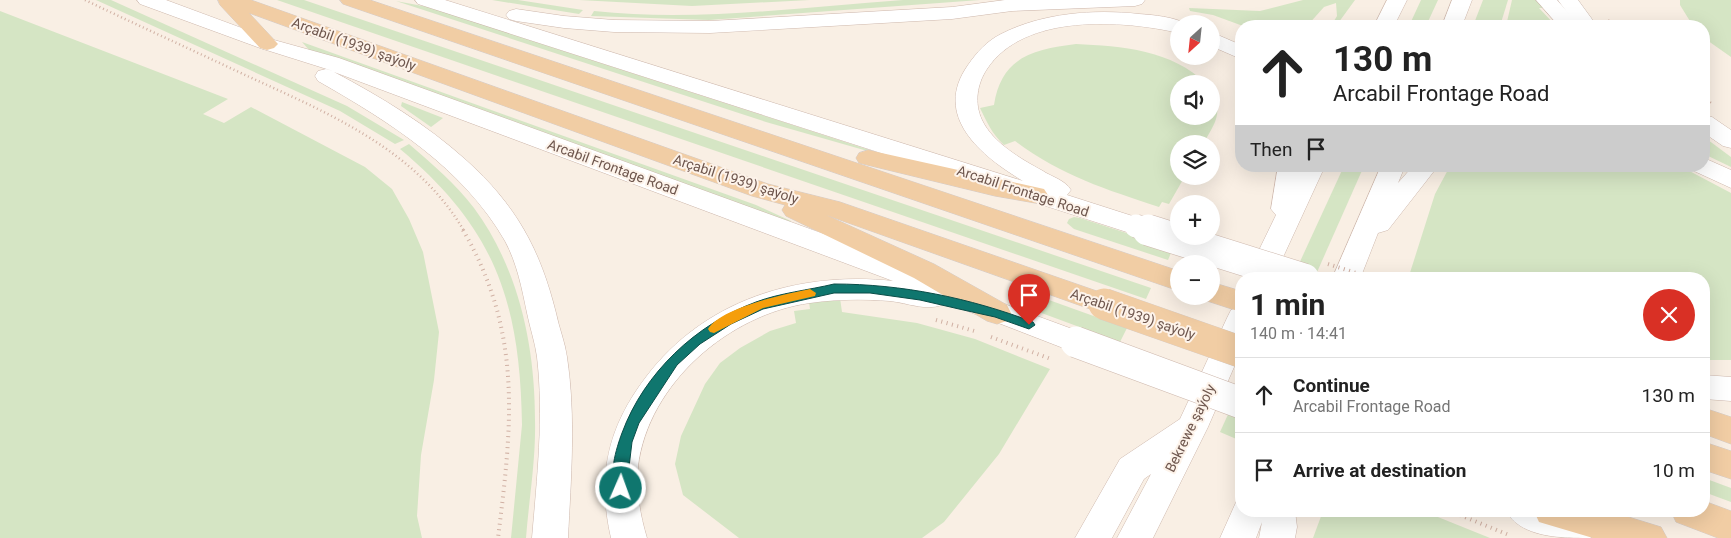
<!DOCTYPE html>
<html lang="en">
<head>
<meta charset="utf-8">
<style>
	:root { --surface:#fff; --page:#f2f2f2; --text:#222; --muted:#767676; --line:#e0e0e0 }
	body { margin:0; font-family:Roboto,sans-serif; background:var(--page); color:var(--text); height:100vh; display:flex; flex-direction:column; font-size:19px; white-space:nowrap }
	* { box-sizing:border-box; margin:0 }
	p { font-size:16px; color:var(--muted) }
	.icon { flex:none; width:28px; height:28px; fill:none; stroke:currentColor; stroke-width:2; stroke-linecap:round; stroke-linejoin:round }
	.map { position:relative; flex:1; overflow:hidden }
	.panel { position:absolute; left:1235px; top:272px; width:475px; height:245px; display:flex; flex-direction:column; background:var(--surface); border-radius:20px; box-shadow:0 5px 20px #0002 }
	.panel>* { flex:none }
	.hud { position:absolute; left:1235px; top:20px; width:475px; height:152px; border-radius:20px; box-shadow:0 5px 20px #0002; background:#fff; color:var(--text); overflow:hidden }
	.needle { width:32px; rotate:207deg }
	.fabs { position:absolute; left:1170px; top:15px; display:grid; gap:10px }
	.fabs a { display:grid; place-items:center; width:50px; height:50px; border-radius:50%; background:var(--surface); box-shadow:0 5px 20px #0002; font-size:25px }
	.pin { position:absolute; display:grid; place-items:center; width:42px; height:42px; color:#fff; margin:-51px -21px; border-radius:50% 50% 50% 0; rotate:-45deg; box-shadow:0 0 5px #0007 }
	.pin .icon { rotate:45deg }
	.me { position:absolute; width:55px; margin:-28px; rotate:2deg; stroke-linejoin:round; filter:drop-shadow(0 0 4px #0008) }
	.turn { display:flex; align-items:center; gap:18px; height:105px; padding:0 15px; font-size:22px }
	.turn .icon { width:65px; height:65px; stroke-width:2.5 }
	.turn b { display:block; font-size:35px; line-height:42px }
	.then { display:flex; align-items:center; height:48px; padding:0 15px; background:#0003; gap:10px; font-size:19px }
	.round { display:grid; place-items:center; flex:none; width:52px; height:52px; border-radius:26px; background:var(--page) }
	.head { display:flex; align-items:center; justify-content:space-between; height:85px; padding:0 15px }
	h1 { font-size:30px; font-weight:700; line-height:38px }
	ul { padding:0; list-style:none }
	li { display:flex; align-items:center; gap:15px; height:75px; padding:0 15px; border-top:1px solid var(--line) }
	li div { flex:1 }
	li b { display:block; font-size:19px }
	li em { font-style:normal }
	.map>svg:first-child { display:block }
</style>
</head>
<body>
<div class="map">
<svg width="1731" height="538" viewBox="0 0 1731 538">
	<rect width="100%" height="100%" fill="#f9efe4"/>
	<g fill="#d5e5c4">
		<path d="M96 0H111L347 106 404 140 395 144 340 111Z"/>
		<path d="M277 0H304L1151 288 1146 299Z"/>
		<path d="M492 0H518L583 10 579 14Z"/>
		<path d="M579 0H810L692 6Z"/>
		<path d="M903 0H980L709 20 591 16 594 11C697 22 801 7 903 0Z"/>
		<path d="M1303 0H1355L1336 26H1331L1337 16 1336 3 1324 7 1307 26H1243L1213 15 1190 11 1189 8 1260 11Z"/>
		<path d="M1421 0H1438L1426 26H1409Z"/>
		<path d="M1483 0H1508L1500 26H1473Z"/>
		<path d="M1512 0H1538L1545 8H1539L1556 26H1506Z"/>
		<path d="M1680 0H1731V57L1704 38V26H1693L1680 5Z"/>
		<path d="M396 1 428 7 879 153 878 154 766 122Z"/>
		<path d="M0 11 228 99 203 114 224 123 251 107 365 167 392 189 409 219 423 252 439 332 434 380 421 455 417 516 422 538H0Z"/>
		<path d="M302 42 756 205 791 221 787 225 310 51Z"/>
		<path d="M1076 44C1121 46 1173 50 1206 84H1179V116H1211V90C1224 113 1215 123 1203 144H1179V176H1185L1169 204 1162 202 1159 207C1105 189 1062 176 1015 141L1004 145C992 134 987 122 980 108L994 105C1001 57 1034 49 1076 44Z"/>
		<path d="M402 102 443 118 431 127 401 106Z"/>
		<path d="M1704 137 1731 157V167L1704 154Z"/>
		<path d="M409 144C432 164 456 184 474 208 519 269 535 346 535 420 536 459 529 499 526 538H511L522 425C520 303 496 229 400 149Z"/>
		<path d="M1344 166H1364L1314 279H1292Z"/>
		<path d="M1450 166H1680L1731 193V360H1704V279H1408L1435 194Z"/>
		<path d="M1074 217 1080 218 1173 248 1168 260 1074 229 1067 223 1069 219Z"/>
		<path d="M1029 294 1035 295 1127 328 1120 342 1028 308 1023 305 1021 300 1024 296Z"/>
		<path d="M840 298 842 312 917 323 975 339 1050 369 999 454 944 522 922 538H739L683 495 675 464 681 436 705 384 720 363 740 348 770 331 796 323 794 311 810 309 809 302Z"/>
		<path d="M1241 386V441L1220 432Z"/>
		<path d="M1704 478 1731 488V502L1704 492Z"/>
		<path d="M1323 511H1423L1490 538H1313Z"/>
	</g>
	<g fill="none" stroke-linecap="round" stroke-linejoin="round">
		<g stroke="#c8b6ac" stroke-width="1">
			<path id="street" d="M1558 0H1578L1597 26H1577Z"/>
		</g>
		<g stroke="#ceb8ad" stroke-width="1">
			<g id="secondary">
				<path d="M137 0H166L274 40 339 58 890 258 1007 305 1086 334 1091 342 1086 350 1076 353 944 302 942 305C925 311 908 303 890 301 864 299 837 299 810 303 730 314 648 383 638 467 636 491 640 515 647 538H611C597 477 607 428 646 377 704 300 798 271 893 281L334 72C381 97 426 124 466 160 516 205 540 249 556 313 559 328 565 342 567 357 576 417 571 478 568 538H532C537 478 544 417 537 357 535 342 530 328 527 313 522 289 517 263 505 241 463 168 390 122 318 81L315 76 318 71 326 69 333 71 260 48 140 4Z"/>
				<path d="M415 0H445L1023 181C981 156 932 116 968 65 977 52 987 41 1001 34 1042 13 1094 9 1139 14 1154 15 1174 17 1187 24H1179V33C1122 20 1024 13 987 69 977 84 974 103 982 120 993 143 1021 159 1043 171 1052 177 1065 180 1071 190L1067 195 1145 220 1149 226 1145 232 1136 235 418 4Z"/>
				<path d="M1005 0H1145L1142 4 1135 6 1012 11 952 19 710 33 614 32 564 28 516 21 509 19 506 15 509 11 516 9 564 16 614 20 710 21 952 7Z"/>
				<path d="M1387 0H1407L1394 26H1374Z"/>
				<path d="M1452 0H1472L1462 26H1442Z"/>
				<path d="M1536 0H1557L1580 26H1559Z"/>
				<path d="M1211 32 1241 45V59L1211 46Z"/>
				<path d="M1704 115 1712 117 1731 130V148L1723 146 1704 133Z"/>
				<path d="M1704 158 1731 170V188L1694 171 1691 166H1704Z"/>
				<path d="M1278 166H1325L1273 279H1245L1276 215 1271 209Z"/>
				<path d="M1381 166H1405L1398 183 1413 166H1438L1388 230 1378 233 1360 279H1332Z"/>
				<path d="M1241 307V351L1208 427 1153 538H1117L1151 474 1144 479 1112 538H1075L1120 459 1180 419 1227 318 1231 310Z"/>
				<path d="M1704 375 1731 377V401L1704 399Z"/>
				<path d="M1241 499V511H1295L1297 527 1295 538H1259L1262 522 1256 538H1220L1237 500Z"/>
				<path d="M1506 511H1556L1585 527 1591 538C1561 538 1521 538 1506 511Z"/>
			</g>
		</g>
		<g stroke="#d4ccca" stroke-width="1">
			<g id="primary">
				<path d="M218 0H251L768 184 840 202 1114 297 1118 304 1114 311 1104 314 826 215 934 264 1007 305 1011 313 1007 321 997 324 987 321 914 278 786 216 782 210 785 205 752 196 249 13 278 44 274 48 267 50 260 48 220 5Z"/>
				<path d="M340 0H370L1179 271V291L343 4Z"/>
				<path d="M868 150 1044 189 1048 195 1044 201 1035 203 995 196 859 163 856 158 859 153Z"/>
				<path d="M1211 282 1241 291V312L1201 299 1199 296H1211Z"/>
				<path d="M1704 408 1731 417V444L1704 434Z"/>
				<path d="M1704 442 1731 451V479L1704 470Z"/>
				<path d="M1704 501 1731 511V538H1718L1676 522 1671 511H1704Z"/>
				<path d="M1534 511H1609L1661 527 1667 538H1593L1539 522Z"/>
			</g>
		</g>
		<g stroke="#d0b0a3" stroke-width="2.5" stroke-dasharray="1 3" stroke-linecap="butt">
			<path d="M85 0C137 25 190 49 243 74 325 112 416 148 464 231"/>
			<path d="M1608 20 1613 26"/>
			<path d="M1704 97 1711 103"/>
		</g>
		<g stroke="#d0b0a3" stroke-width="4" stroke-dasharray="1 4.5" stroke-linecap="butt">
			<path d="M463 230C523 333 512 425 498 538"/>
			<path d="M936 320 978 332"/>
			<path d="M991 337 1051 359"/>
			<path d="M1450 511 1509 535"/>
		</g>
		<use href="#street" fill="#fff" fill-rule="evenodd"/>
		<use href="#secondary" fill="#fff" fill-rule="evenodd"/>
		<use href="#primary" fill="#f1cda4" fill-rule="evenodd"/>
		<g stroke="#ceb8ad" stroke-width="24" stroke-linecap="butt">
			<path id="secondary-bridge-far1" d="M1136 226 1152 231"/>
		</g>
		<g stroke="#ceb8ad" stroke-width="32" stroke-linecap="butt">
			<g id="secondary-bridge">
				<path d="M1148 230 1304 279"/>
				<path d="M1076 342 1241 403"/>
			</g>
		</g>
		<g stroke="#d4ccca" stroke-width="32" stroke-linecap="butt">
			<path id="primary-bridge" d="M1104 304 1241 352"/>
		</g>
		<path stroke="#d0b0a3" stroke-width="4" stroke-dasharray="1 4.5" stroke-linecap="butt" d="M1328 264 1375 279"/>
		<use href="#secondary-bridge-far1" stroke="#fff" stroke-width="23"/>
		<use href="#secondary-bridge" stroke="#fff" stroke-width="31"/>
		<use href="#primary-bridge" stroke="#f1cda4" stroke-width="31"/>
	</g>
	<path fill="#0f766e" stroke="#0a4d48" d="M834 284C902 284 970 298 1033 322L1035 325 1029 329 995 317 959 309 920 300 870 293H834L763 309 731 324 700 344 677 365 639 423 632 442 626 492 621 494 616 492C608 476 616 449 622 433 644 373 696 324 756 302 780 293 809 290 834 284Z"/>
	<path fill="#f59e0b" d="M810 289 816 293 815 296 763 308 714 333 710 332 708 329C721 307 786 294 810 289Z"/>
	<g text-anchor="middle" stroke-width="4" stroke-linejoin="round" paint-order="stroke">
		<g font-size="14" fill="#6e564d" stroke="#fdf3ea">
			<text transform="translate(354 44) rotate(20)" y="5">Arçabil (1939) şaýoly</text>
			<text transform="translate(613 167) rotate(20)" y="5">Arcabil Frontage Road</text>
			<text transform="translate(736 179) rotate(18)" y="5">Arçabil (1939) şaýoly</text>
			<text transform="translate(1023 191) rotate(18)" y="5">Arcabil Frontage Road</text>
			<text transform="translate(1133 314) rotate(19)" y="5">Arçabil (1939) şaýoly</text>
			<text transform="translate(1190 428) rotate(-64)" y="5">Bekrewe şaýoly</text>
		</g>
	</g>
</svg>
<div class="fabs">
<a><svg class="needle" viewBox="-14 -14 28 28"><path d="M0-13l5 13h-10z" fill="#e53935"/><path d="M0 13l5-13h-10z" fill="#767676"/></svg></a>
<a><svg class="icon" aria-label="sound" viewBox="0 0 24 24"><path d="M4 9h4l5-4v14l-5-4H4zM17 9q2 3 0 6"/></svg></a>
<a><svg class="icon" aria-label="layers" viewBox="0 0 24 24"><path d="M12 4l9 5-9 5-9-5zM3 14l9 5 9-5"/></svg></a>
<a>+</a>
<a>−</a>
</div>
<div class="pin" style="left:1029px;top:325px;background:#d93025"><svg class="icon" aria-label="arrive" viewBox="0 0 24 24"><path d="M6 21V4h12l-3 4 3 4H6"/></svg></div>
<svg class="me" style="left:621px;top:488px" viewBox="-20 -20 40 40"><circle r="17" fill="#0f766e" stroke="#fff" stroke-width="3"/><path d="M0-11L8 9 0 5-8 9z" fill="#fff"/></svg>
<div class="hud">
<div class="turn"><svg class="icon" aria-label="ahead" viewBox="0 0 24 24"><path d="M12 20V5M6 11l6-6 6 6"/></svg><div><b>130 m</b>Arcabil Frontage Road</div></div>
<div class="then">Then<svg class="icon" aria-label="arrive" viewBox="0 0 24 24"><path d="M6 21V4h12l-3 4 3 4H6"/></svg></div>
</div>
<section class="panel">
<div class="head"><div><h1>1 min</h1><p>140 m · 14:41</p></div><a class="round" style="background:#d93025;color:#fff"><svg class="icon" aria-label="close" viewBox="0 0 24 24"><path d="M6 6l12 12M18 6L6 18"/></svg></a></div>
<ul>
<li><svg class="icon" aria-label="ahead" viewBox="0 0 24 24"><path d="M12 20V5M6 11l6-6 6 6"/></svg><div><b>Continue</b><p>Arcabil Frontage Road</p></div><em>130 m</em></li>
<li><svg class="icon" aria-label="arrive" viewBox="0 0 24 24"><path d="M6 21V4h12l-3 4 3 4H6"/></svg><div><b>Arrive at destination</b></div><em>10 m</em></li>
</ul>
</section>
</div>
</body>
</html>
